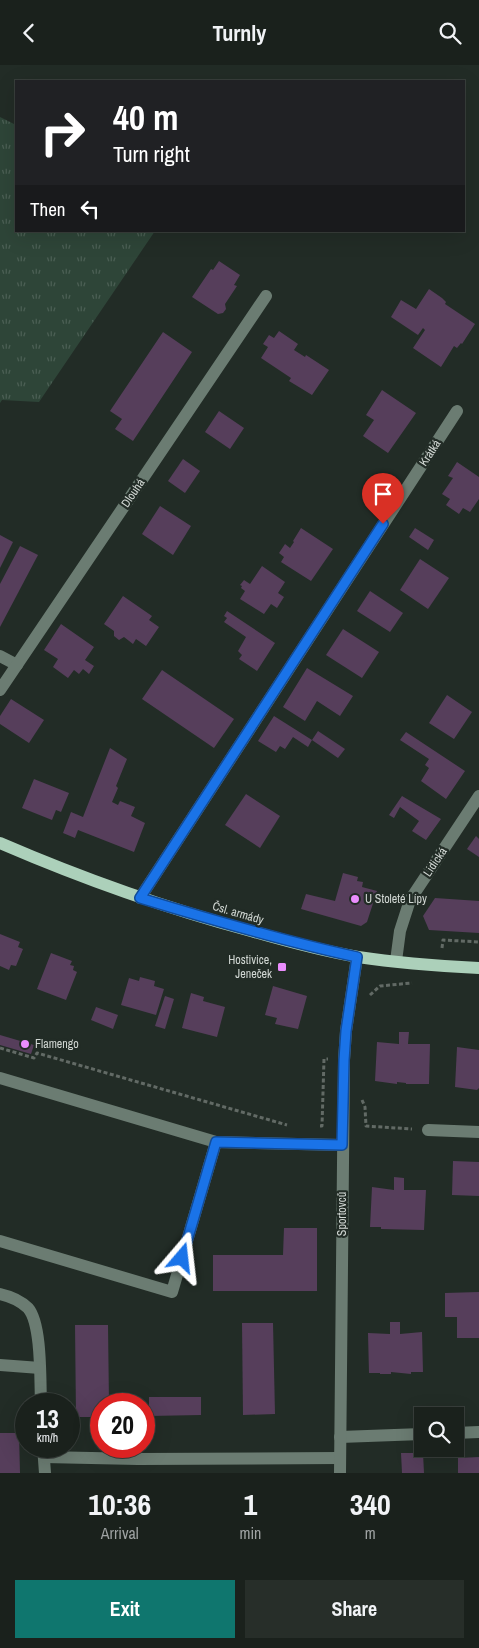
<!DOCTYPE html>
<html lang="en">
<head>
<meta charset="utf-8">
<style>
	:root { --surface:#1a211c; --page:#272e29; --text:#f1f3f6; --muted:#9fa3a3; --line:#383e3b; --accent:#0f766e }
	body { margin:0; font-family:"Archivo Narrow",sans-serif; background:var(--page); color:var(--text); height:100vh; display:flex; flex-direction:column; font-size:19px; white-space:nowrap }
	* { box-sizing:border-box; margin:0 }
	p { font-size:16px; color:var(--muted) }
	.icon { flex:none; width:28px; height:28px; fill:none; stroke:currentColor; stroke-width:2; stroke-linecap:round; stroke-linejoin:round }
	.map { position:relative; height:1408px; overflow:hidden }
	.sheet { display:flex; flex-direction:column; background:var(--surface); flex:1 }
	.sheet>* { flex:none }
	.banner { position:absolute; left:15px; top:15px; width:450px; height:152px; border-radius:0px; box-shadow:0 5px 20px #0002,0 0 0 1px var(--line); background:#202124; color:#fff; overflow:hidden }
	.controls { position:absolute; left:414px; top:1342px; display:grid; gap:10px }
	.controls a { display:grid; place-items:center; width:50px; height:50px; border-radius:0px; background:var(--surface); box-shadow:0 5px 20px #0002,0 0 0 1px var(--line); font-size:25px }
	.speed { position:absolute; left:15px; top:1328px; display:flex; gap:10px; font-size:25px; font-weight:700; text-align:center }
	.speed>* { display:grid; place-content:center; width:65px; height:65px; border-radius:50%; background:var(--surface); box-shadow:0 5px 20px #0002,0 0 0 1px var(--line); line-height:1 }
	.speed small { font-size:12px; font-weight:400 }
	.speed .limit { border:8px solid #d22; background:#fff; color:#111 }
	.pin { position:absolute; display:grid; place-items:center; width:42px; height:42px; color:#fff; margin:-51px -21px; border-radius:50% 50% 50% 0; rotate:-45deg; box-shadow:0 0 5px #0007 }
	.pin .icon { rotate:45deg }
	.me { position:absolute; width:55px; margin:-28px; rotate:17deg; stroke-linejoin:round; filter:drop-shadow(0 0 4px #0008) }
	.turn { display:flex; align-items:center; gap:18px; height:105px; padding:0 15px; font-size:22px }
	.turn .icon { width:65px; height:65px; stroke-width:2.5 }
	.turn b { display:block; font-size:35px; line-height:42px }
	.then { display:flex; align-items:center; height:48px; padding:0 15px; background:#0003; gap:10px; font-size:19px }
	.eta { display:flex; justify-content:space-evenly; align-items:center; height:85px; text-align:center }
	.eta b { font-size:30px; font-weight:800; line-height:35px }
	.cta { display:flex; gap:10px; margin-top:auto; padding:10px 15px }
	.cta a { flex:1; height:58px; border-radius:0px; background:var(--accent); color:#fff; font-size:20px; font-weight:800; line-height:58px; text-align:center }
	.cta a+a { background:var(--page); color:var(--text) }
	header { display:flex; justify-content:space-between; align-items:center; height:65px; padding:0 15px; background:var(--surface); font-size:22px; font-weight:800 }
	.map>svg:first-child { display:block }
</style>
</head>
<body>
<header><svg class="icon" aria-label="back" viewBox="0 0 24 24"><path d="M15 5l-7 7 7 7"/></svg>Turnly<svg class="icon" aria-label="search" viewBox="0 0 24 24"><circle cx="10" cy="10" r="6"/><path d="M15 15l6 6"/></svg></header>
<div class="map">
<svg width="479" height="1408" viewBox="0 0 479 1408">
	<defs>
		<pattern id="grass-tufts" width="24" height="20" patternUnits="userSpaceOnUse" patternTransform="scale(1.25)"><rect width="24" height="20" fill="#2e4538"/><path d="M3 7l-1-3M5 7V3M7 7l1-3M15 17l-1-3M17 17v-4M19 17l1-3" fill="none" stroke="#4b5f54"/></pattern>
	</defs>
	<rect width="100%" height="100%" fill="#222c26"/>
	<path fill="url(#grass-tufts)" d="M0 52 16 60V166H155L39 337 2 335 0 338Z"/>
	<g fill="#563e5b">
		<path d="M219 196 240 210 234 220 237 221 225 239 226 244 223 248 218 249 192 232 211 204 213 205Z"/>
		<path d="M429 224 442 233 446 237 445 239 475 259 462 279 461 278 457 283 454 281 441 302 413 283 425 265 423 263 418 270 391 252 401 235 416 244Z"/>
		<path d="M279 266 298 279 294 285 305 292 306 290 329 305 312 330 289 316 291 313 261 293 268 282 263 279 269 270 274 273Z"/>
		<path d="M163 267 192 287 133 376 115 364 122 354 110 346Z"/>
		<path d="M382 325 416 348 388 388 363 371 374 355 366 350Z"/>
		<path d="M219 346 244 363 230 384 205 367Z"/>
		<path d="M183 394 200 406 185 428 168 416Z"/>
		<path d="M457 397 479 412V434L470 447 463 443 459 449 446 440 450 434 442 429 453 413 448 411Z"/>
		<path d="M160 441 191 461 173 490 142 469Z"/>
		<path d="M301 463 333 484 311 516 281 497 284 492 279 488 285 479 290 483 294 477 293 476Z"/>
		<path d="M415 463 434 475 428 485 409 472Z"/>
		<path d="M0 470 13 477 0 503Z"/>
		<path d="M20 481 38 490 0 562V519Z"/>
		<path d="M420 494 449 513 428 544 400 525Z"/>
		<path d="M262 501 285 517 278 528 284 532 277 543 271 539 264 549 240 534 245 526 241 523 242 521 240 520 244 515 250 519Z"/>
		<path d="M370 526 403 548 390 567 357 546Z"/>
		<path d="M123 531 152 551 149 555 159 562 146 581 136 574 133 579 124 572 119 575 114 571V566L104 559Z"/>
		<path d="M227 546 275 578 257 606 239 594 242 590 238 586 246 572 224 557 227 553 224 551Z"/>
		<path d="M61 559 94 582 85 595 94 601 89 609 83 604 79 609 74 605 68 613 53 602 58 594 44 585Z"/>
		<path d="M343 564 379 587 362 613 326 590Z"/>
		<path d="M307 603 353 631 340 651 317 636 305 656 283 642Z"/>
		<path d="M162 605 234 654 214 683 142 634Z"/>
		<path d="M447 630 472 647 454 674 429 658Z"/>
		<path d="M11 634 44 655 29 678 0 659V651Z"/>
		<path d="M274 651 312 675 308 682 293 672 285 684 280 681 276 687 258 676Z"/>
		<path d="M318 666 345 684 338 693 312 675Z"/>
		<path d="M406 667 465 706 446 734 421 716 429 703 425 700 429 694 400 675Z"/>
		<path d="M110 683 127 694 116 721 118 723 112 737 118 740 120 736 135 742 131 751 145 758 134 787 78 765 75 773 63 768 71 747 83 752Z"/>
		<path d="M34 714 69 728 61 747 56 745 52 755 22 743Z"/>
		<path d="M246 729 280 751 260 783 225 760Z"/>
		<path d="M402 731 441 754 426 775 412 766 419 756 400 742 394 753 389 750Z"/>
		<path d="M476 771 479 774V792L467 784Z"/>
		<path d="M343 808 358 812 357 816 363 817 362 822 377 826 367 857 361 861 301 844 306 829 335 836Z"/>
		<path d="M435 833 479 836V868L429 865 423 851Z"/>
		<path d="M0 869 20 877 18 882 23 884 16 901 11 900 9 905 0 901Z"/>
		<path d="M51 888 72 896 70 900 74 901 73 905 77 907 66 935 37 924Z"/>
		<path d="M140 912 155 916 154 921 164 924 156 950 121 940 129 913 139 916Z"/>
		<path d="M273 921 307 931 298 964 275 959 277 953 265 950Z"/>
		<path d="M191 928 204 932 203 936 225 942 217 972 182 963Z"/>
		<path d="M165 931 174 934 165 964 155 961Z"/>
		<path d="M96 942 118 950 113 964 91 955Z"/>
		<path d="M399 967H409L408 979H430L429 1019H406V1018L397 1017V1019L375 1016 377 977 399 979Z"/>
		<path d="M0 970 34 980 31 989 0 980Z"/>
		<path d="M457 982 479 985V1023L477 1025 455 1022Z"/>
		<path d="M453 1096 479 1097V1131L452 1130Z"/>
		<path d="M394 1112 404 1113V1125H426L424 1165 381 1164V1162H370L372 1122 394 1125Z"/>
		<path d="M284 1163H317V1226H213V1190H283Z"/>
		<path d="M479 1227V1273H457V1252H445V1228Z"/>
		<path d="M390 1257H400V1269L422 1267 423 1307H411V1309L391 1307V1309H380V1308H369L368 1268 390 1269Z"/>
		<path d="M242 1258H273L275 1349 243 1350Z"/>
		<path d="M75 1260H108L109 1339H101V1352H76Z"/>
		<path d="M149 1332H201V1350L149 1351Z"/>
		<path d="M0 1368H19L20 1408H0Z"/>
		<path d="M401 1388H423L424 1408H402Z"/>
		<path d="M479 1392V1408H458V1393Z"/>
	</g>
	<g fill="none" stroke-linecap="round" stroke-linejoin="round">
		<g stroke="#626a65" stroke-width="3" stroke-dasharray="4 2.5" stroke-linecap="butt">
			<path d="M442 883 443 875 479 877"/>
			<path d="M370 930 380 921 412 918"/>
			<path d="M0 983 34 993 37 988 287 1060"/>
			<path d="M362 1035 365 1042 366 1061 412 1064"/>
			<path d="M320 1061H322L324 994H328"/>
		</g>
		<g stroke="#6b7c72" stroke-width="12">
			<path d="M0 591 17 600"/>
			<path d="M0 625 266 231"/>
			<path d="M140 833 457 346"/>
			<path d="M396 896 400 866 410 835 479 731"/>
			<path d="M0 1013 216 1077 342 1080"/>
			<path d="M428 1065 479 1067"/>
			<path d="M0 1176 172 1227 216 1077"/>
			<path d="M0 1229C9 1231 21 1236 28 1243 42 1259 40 1316 41 1339"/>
			<path d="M0 1300 40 1303"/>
			<path d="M455 1368 479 1367"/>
			<path d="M340 1372 422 1369"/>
			<path d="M43 1381 45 1408"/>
			<path d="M44 1392 138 1394 339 1393"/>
			<path d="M340 1408 344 995 346 966 357 892"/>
		</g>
		<path stroke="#acd0ba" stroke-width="12" d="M0 778C81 813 165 843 251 866 286 876 322 886 358 892 398 898 439 901 479 903"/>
	</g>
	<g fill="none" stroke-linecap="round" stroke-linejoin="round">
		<g stroke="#114b97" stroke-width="12">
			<path id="route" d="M182 1193 216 1077 342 1080 344 995 346 966 357 892C283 876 212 855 140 833L383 459"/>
		</g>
		<use href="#route" stroke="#1a73e8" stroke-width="9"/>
	</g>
	<g fill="#ea8dfd" stroke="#222c26" stroke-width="2">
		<circle cx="355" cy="834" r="5"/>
		<rect x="277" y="897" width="10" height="10" rx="2.5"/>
		<circle cx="25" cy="979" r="5"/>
	</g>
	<g text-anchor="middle" stroke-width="4.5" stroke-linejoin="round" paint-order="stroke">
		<g font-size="12" fill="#d1d7d3" stroke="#222c26">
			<text transform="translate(430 388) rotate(-57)" y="4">Krátká</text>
			<text transform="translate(133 428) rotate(-56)" y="4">Dlouhá</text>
			<text transform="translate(435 797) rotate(-56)" y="4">Lidická</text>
			<text transform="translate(238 848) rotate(16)" y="4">Čsl. armády</text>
			<text transform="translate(342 1149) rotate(-90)" y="4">Sportovců</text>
		</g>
		<g font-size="12" fill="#d1d7d3" stroke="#222c26" text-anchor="start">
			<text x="365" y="838">U Stoleté Lípy</text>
			<text x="272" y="899" text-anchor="end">Hostivice,<tspan x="272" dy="14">Jeneček</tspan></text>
			<text x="35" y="983">Flamengo</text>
		</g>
	</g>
</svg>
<div class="controls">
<a><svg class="icon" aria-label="search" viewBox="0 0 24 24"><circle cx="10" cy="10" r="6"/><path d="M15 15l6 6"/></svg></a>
</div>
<div class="speed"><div>13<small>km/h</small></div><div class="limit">20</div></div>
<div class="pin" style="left:383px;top:459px;background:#d93025"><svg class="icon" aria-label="arrive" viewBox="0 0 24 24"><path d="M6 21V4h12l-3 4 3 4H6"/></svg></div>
<svg class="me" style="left:182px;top:1193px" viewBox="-20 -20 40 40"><path d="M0-17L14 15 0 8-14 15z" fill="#1a73e8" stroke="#fff" stroke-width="4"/></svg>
<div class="banner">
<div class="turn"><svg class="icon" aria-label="right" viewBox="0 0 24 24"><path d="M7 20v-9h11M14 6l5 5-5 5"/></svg><div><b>40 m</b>Turn right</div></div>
<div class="then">Then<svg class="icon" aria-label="left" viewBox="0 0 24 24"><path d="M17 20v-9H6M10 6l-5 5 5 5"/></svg></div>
</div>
</div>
<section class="sheet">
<div class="eta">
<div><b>10:36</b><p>Arrival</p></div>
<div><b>1</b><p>min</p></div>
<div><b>340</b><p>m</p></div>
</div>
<div class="cta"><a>Exit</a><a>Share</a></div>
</section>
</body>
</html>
